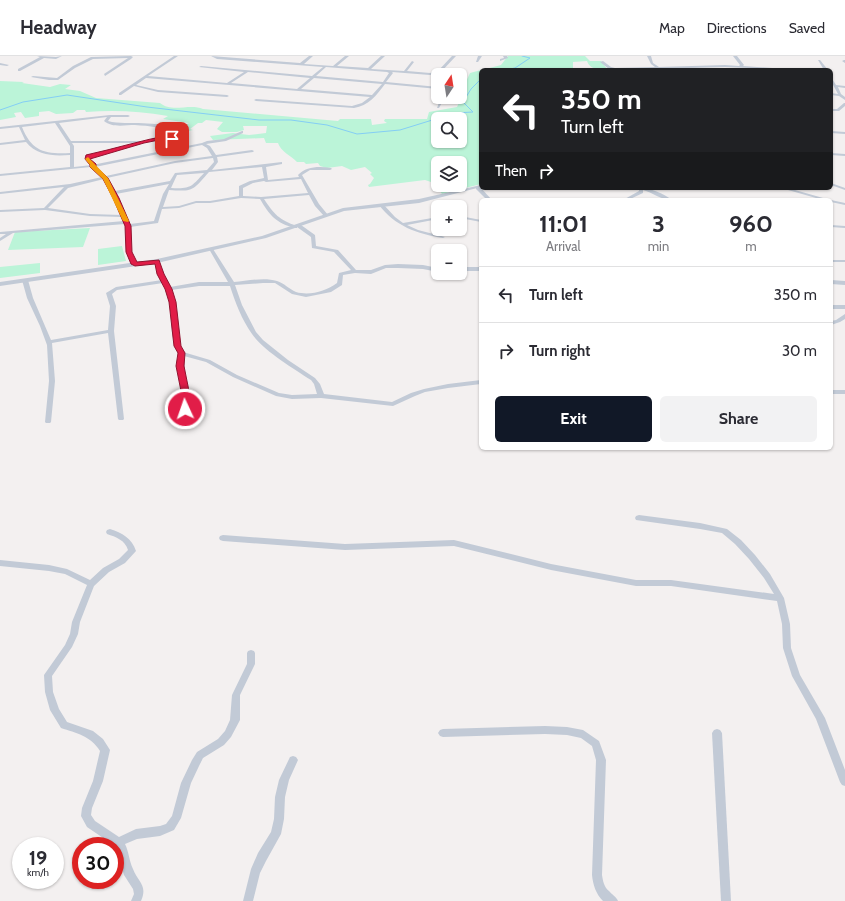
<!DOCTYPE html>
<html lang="en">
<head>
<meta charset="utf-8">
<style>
	:root { --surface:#fff; --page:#f2f2f3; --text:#2b2b33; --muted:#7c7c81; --line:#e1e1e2; --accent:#111827 }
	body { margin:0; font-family:Cabin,sans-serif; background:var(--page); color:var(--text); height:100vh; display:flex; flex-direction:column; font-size:15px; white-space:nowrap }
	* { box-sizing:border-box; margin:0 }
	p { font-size:13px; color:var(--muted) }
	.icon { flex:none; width:22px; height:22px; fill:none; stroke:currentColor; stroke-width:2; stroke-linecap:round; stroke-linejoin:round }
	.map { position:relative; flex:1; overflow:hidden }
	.panel { position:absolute; left:479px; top:142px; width:354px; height:252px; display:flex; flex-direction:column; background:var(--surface); border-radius:6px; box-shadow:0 1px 3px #0004 }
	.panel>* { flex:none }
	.hud { position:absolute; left:479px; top:12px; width:354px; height:122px; border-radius:6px; box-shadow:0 1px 3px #0004; background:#202124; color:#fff; overflow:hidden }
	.needle { width:26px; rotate:12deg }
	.controls { position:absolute; left:431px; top:12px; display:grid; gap:8px }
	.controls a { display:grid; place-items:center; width:36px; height:36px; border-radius:6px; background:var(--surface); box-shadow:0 1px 3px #0004; font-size:20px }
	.speed { position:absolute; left:12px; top:781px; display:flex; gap:8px; font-size:20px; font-weight:700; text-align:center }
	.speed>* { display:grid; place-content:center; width:52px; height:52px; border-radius:50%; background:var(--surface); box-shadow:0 1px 3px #0004; line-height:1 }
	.speed small { font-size:10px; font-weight:400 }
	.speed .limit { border:6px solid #d22; background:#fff; color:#111 }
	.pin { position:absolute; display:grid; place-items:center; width:34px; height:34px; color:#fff; margin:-17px; border-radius:8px; box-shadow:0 2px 6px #0006 }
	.me { position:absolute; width:44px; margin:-22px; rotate:357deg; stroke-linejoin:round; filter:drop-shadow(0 0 3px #0008) }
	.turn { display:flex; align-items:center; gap:14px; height:84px; padding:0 16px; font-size:18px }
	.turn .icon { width:52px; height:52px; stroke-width:2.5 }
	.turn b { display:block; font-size:28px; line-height:34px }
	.then { display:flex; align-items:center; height:38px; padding:0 16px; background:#0003; gap:8px; font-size:15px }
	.eta { display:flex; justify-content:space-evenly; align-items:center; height:68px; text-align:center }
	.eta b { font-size:24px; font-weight:800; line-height:28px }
	.cta { display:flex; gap:8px; margin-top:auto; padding:8px 16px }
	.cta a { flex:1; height:46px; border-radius:6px; background:var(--accent); color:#fff; font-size:16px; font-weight:800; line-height:46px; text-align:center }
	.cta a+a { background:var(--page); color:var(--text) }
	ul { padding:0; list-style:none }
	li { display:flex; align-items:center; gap:12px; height:56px; padding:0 16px; border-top:1px solid var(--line) }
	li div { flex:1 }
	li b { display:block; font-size:15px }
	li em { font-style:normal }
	header { display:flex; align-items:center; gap:24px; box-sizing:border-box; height:56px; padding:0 20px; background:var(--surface); border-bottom:1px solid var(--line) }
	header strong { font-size:19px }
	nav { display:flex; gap:22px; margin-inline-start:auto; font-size:14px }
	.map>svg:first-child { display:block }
</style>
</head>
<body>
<header>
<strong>Headway</strong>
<nav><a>Map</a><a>Directions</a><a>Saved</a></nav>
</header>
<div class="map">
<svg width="845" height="845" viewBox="0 0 845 845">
	<rect width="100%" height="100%" fill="#f3f0f0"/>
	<g fill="#bbf4d8" fill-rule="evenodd">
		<path d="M508 0H585L590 5H601L607 13C598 13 590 14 587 5L573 6V13L581 14H482L501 9Z"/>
		<path d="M481 14V128L442 138 434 127 425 124 369 131 368 129 370 128 374 122 370 118 372 117 365 111 351 114 342 110 327 112 320 110 318 107 306 108 304 106H297C290 99 281 96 278 87H266L264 82 213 84 210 80 233 77 249 79 266 77 267 70H243L244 74 237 76H222L217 73 223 66 206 64 202 67H198L190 73 193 74 184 76 179 73 189 67 163 63 168 60C139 55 114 54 86 56L85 54H77L73 57 56 58 49 55 39 56V60L25 62 21 56 14 57 16 61 0 64V25L24 26 22 27 50 31 60 28 71 29 65 33 80 35 96 42 160 47C172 57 190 47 203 53L338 65 340 63H371L372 69 387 67 384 65 385 63H427L429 56 457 51 462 40 460 34 464 30 470 17ZM438 63H460V85H438ZM438 107H460V129H438Z"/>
		<path d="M90 172 83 191 8 194 15 176Z"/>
		<path d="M122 190 126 205 98 209V193Z"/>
		<path d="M40 207V217L0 222V211Z"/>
	</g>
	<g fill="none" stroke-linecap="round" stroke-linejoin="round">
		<g stroke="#84cef5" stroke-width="1">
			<path d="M505 14 515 12 530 2 522 0"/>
			<path d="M0 54 23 46 67 39 147 51 259 64H291L327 69 357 78 400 74 455 57 473 56 463 46 471 33 481 23"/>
		</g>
		<g fill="#c2cad6" fill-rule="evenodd">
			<path d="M37 0 56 1 62 0 56 3 44 2 20 15H18V13L40 1Z"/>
			<path d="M131 0 133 1 131 3 105 20 104 18 128 2 93 3 75 12 58 24H49L31 21 33 20 57 22 73 10 91 1Z"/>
			<path d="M174 0H178L148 20 227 27 244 16 199 11 201 10 312 20 323 11 217 3 211 0 300 7 309 0H313L304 8 333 10 345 0H349L337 10 368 12 381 0H385L371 13 404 15 412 5 414 6 407 15 430 17 438 15 452 0H456L440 17 430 19 392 16 393 17 386 26 438 31V33L385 28C377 39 368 50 354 52L256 45 254 44 256 43 352 50 362 47 370 41 146 22 136 29 158 34 227 39 229 40 227 41 158 36 134 30 121 39H119V37ZM326 11 387 16 389 17 383 26 316 20ZM248 16 310 22 297 33 231 27ZM314 22 382 28 372 39 301 33Z"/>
			<path d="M478 0H482L478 6H476Z"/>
			<path d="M503 0H507L508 2 500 5V3L504 2Z"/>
			<path d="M647 0H651L653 7 659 11 725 9 739 10 740 9 733 0H737L744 9 743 10 799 14 725 11 615 14 609 13 600 6 603 5 611 11 615 12 655 11 651 8Z"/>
			<path d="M818 4H820L828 14H824Z"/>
			<path d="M844 4H845V7L842 5Z"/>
			<path d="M0 7 9 9 7 10 0 9Z"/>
			<path d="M584 12 607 13 609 14H583Z"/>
			<path d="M831 21 836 29 845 30V32L838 31 841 38 845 41V44L839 40 831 39V37L838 38 831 25Z"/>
			<path d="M441 41H445L439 52H437Z"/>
			<path d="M844 47H845V50L839 55H831V53H837Z"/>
			<path d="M110 59H128L130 60 128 61H111L108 65 112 66C134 69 162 63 182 77L143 87H136V89L103 99 88 101 86 100 87 99 102 97 134 87H72L74 90V111L92 109 202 87 207 85 224 83 242 75H243V77L226 85 206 88 210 90 216 99 252 94 254 95 253 96 217 101 218 106 212 114 282 106V108L266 111 268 124 299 121 298 119C306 110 320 110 331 112L332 113 330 114H310L302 119 319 148 328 159 324 160 315 150 309 139 264 143C274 158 279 164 297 170V172H295C276 167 270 160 260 143L241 142 210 147H196L179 152 162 153 158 167 130 171 131 196 138 208 135 210C121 201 129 180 125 168L13 177 0 185V182L6 178H0V176L124 165 122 161 90 160 45 154 0 156V154L44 152 64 131 0 138V136L70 128 102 121 91 111 0 120V118L70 111V99C54 100 37 100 26 86L0 89V87L25 84 19 71 0 73V71ZM107 61 104 65C112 72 125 69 135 69 149 70 164 71 176 77L143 85H71L59 67ZM55 67 70 90V97C45 98 32 96 22 71ZM202 89 207 92 212 100 175 105 106 120 95 111ZM213 102 214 106 207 114 175 117 170 125 115 135 107 122 175 107ZM262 111 264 122 250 125 239 130V140L210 145H196L179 150 163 151 169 134C194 136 193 134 209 116ZM204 117C191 131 191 133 171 132L177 119ZM104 123 114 142 121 159 90 158 48 152 68 132ZM301 123 308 137 261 141 243 140V132L253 127 264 125 266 126ZM169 128 163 138 154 165 130 168 116 138Z"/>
			<path d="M831 75 845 76V78L831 77Z"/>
			<path d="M831 127 845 132V134L831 129Z"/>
			<path d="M476 131H480L492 144H487L476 133Z"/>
			<path d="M639 132C651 132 663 137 672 144 662 144 653 137 643 134V137L628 144H623L639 135Z"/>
			<path d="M781 132H788L830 144H831L845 147V149L831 146V144H823Z"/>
			<path d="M379 148H383L395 161 403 167 438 161V163L407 169 418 174 445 181 443 182C417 178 395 170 379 149Z"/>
			<path d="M460 160 481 164V166L460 162Z"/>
			<path d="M297 169H301L315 179 316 190 338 194 356 214H371L385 209 398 208 423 209 438 212V216L423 213 398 212H386L371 218 355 217 343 219 342 229 331 236 306 241 292 238 275 227H263L235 229 242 249 256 276 263 284 288 304 315 322 320 328 324 338 392 346 411 337 424 333 448 328 481 324V328L448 332 425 336 415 340 393 350 321 342 292 343 276 340 233 321 206 306 184 300 188 353 187 354H183L178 297C170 283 172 266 170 251 169 242 166 235 163 227L117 234 112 238 116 250 114 275 124 363 123 364H119L118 363 108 277 52 287 55 325 51 366 50 367H46L45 366 49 325 47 289 40 270 27 242 22 224 23 223H27L28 224 33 242 51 284 108 274 110 250 106 237 116 231 162 224 156 210 155 204 159 205 170 231 199 226H228L209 193 211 192 213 193 234 226C247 225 264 221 277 225 284 227 289 233 296 236 310 240 326 235 337 227L339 217 351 214 334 196 312 192 311 181 297 171ZM199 230H230C235 246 242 264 252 278 264 295 293 312 311 324L314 328 317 338 292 339 279 337 237 319 210 304 183 296C173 278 178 254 171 234Z"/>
			<path d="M831 169 845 170V172L831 171Z"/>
			<rect x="831" y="204" width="14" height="2"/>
			<rect x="460" y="211" width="21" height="4"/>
			<path d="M831 224 845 225V229L831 228Z"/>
			<rect x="831" y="249" width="14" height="4"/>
			<path d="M845 258V263L840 266 831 269V265L836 264Z"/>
			<rect x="831" y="334" width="14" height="4"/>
			<path d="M639 459 700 467 727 473 741 484 755 499 770 518 784 542 790 568 791 592 800 619 825 662 845 714V730L842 729 840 726 816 663 792 620 783 592 782 568 777 545 671 530H636L551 514 454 490 345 494 223 485 220 484 219 482 220 480 223 479 345 488 454 484 551 508 636 524H671L774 538 764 522 749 503 735 488 722 477 700 473 636 464 635 462 636 460Z"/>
			<path d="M110 473C122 477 132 482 136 495L125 507 109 516 94 530 80 566 78 578 72 591 52 620 53 636 59 653 67 666 93 675 103 683 110 694 103 725 92 752 91 759 95 765 119 781 136 773 160 770 166 768 172 760 181 727 192 704 197 696 218 683 225 675 230 664 232 639 247 608V597L248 595 251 594 254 595 255 597V608L240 639V664L231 681 224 689 203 702 199 710 191 727 181 762 174 774 160 780 137 783 125 788C129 796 129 805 133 813 138 826 148 829 141 845H131L134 838 133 833 124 819 117 794 115 790 87 771 81 760 82 752 93 725 100 695C91 680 76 677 61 672L50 654 45 636 44 619 65 589 70 578 72 566 87 529 65 518 49 515 0 510V504L49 509 67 513 90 524 103 512 119 503 128 494C125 484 116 481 107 478L106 476 107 474Z"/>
			<path d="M545 670 567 671 583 674 599 685 606 704 602 819C603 825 604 831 609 835 612 839 616 840 618 845H603C596 838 593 829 592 819L596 704 592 690 581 682 567 679 545 678 443 681 440 680 438 677 440 674 443 673Z"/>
			<path d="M717 673 720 674 722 677 731 845H721L712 677 714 674Z"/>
			<path d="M293 700 296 701 298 704 289 724 285 741 284 763 281 778 266 805 260 817 253 845H243L251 813 258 797 271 776 274 763 275 741 279 724 290 701Z"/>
		</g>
		<g fill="#c2cad6" fill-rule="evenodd">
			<path d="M831 97 845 98V100L831 99Z"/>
			<path d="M481 129V131L419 147 344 155 266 182 157 207 0 230V226L157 203 262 180 343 152 419 143Z"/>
		</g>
	</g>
	<path fill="#e11d48" stroke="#92132f" d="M170 79 174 82V84H170L169 82 144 87 90 103 96 108V111L108 122 119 142 131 170 132 196 137 206 159 204 164 218 172 233 176 246 181 290 185 297 184 310 190 340 189 353 185 355 181 353 182 340 176 310 178 297 174 290 169 246 165 233 157 218 155 208 135 210 131 208 126 196 125 170 113 142 103 123 90 111V109L85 103 86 99C114 93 142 84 170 79Z"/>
	<path fill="#f59e0b" d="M88 101 108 122 129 165 128 166 123 165 103 123 90 111V109L85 103Z"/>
</svg>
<div class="controls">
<a><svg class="needle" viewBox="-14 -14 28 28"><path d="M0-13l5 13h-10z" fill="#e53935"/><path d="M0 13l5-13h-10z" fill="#7c7c81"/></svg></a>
<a><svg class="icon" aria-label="search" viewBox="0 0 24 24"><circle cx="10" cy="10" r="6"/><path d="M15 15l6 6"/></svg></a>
<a><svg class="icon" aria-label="layers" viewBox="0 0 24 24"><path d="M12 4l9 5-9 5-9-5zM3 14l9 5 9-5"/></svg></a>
<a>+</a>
<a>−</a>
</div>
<div class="speed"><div>19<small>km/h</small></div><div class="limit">30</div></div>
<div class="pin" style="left:172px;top:83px;background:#d93025"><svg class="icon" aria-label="arrive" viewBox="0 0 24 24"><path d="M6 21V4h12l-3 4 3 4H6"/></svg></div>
<svg class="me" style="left:185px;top:353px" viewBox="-20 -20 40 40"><circle r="17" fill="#e11d48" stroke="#fff" stroke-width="3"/><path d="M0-11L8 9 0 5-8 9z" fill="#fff"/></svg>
<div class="hud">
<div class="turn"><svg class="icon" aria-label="left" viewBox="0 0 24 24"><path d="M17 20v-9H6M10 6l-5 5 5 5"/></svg><div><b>350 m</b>Turn left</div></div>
<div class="then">Then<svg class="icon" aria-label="right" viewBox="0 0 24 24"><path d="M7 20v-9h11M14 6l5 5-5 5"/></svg></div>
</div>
<section class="panel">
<div class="eta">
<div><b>11:01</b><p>Arrival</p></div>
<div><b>3</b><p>min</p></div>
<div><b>960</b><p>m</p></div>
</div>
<ul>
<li><svg class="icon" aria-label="left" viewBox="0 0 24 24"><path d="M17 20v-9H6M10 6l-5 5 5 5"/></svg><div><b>Turn left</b></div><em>350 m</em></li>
<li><svg class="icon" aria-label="right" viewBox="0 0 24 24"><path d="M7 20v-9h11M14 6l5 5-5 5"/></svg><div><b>Turn right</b></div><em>30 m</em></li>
</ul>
<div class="cta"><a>Exit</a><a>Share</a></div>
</section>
</div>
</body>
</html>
